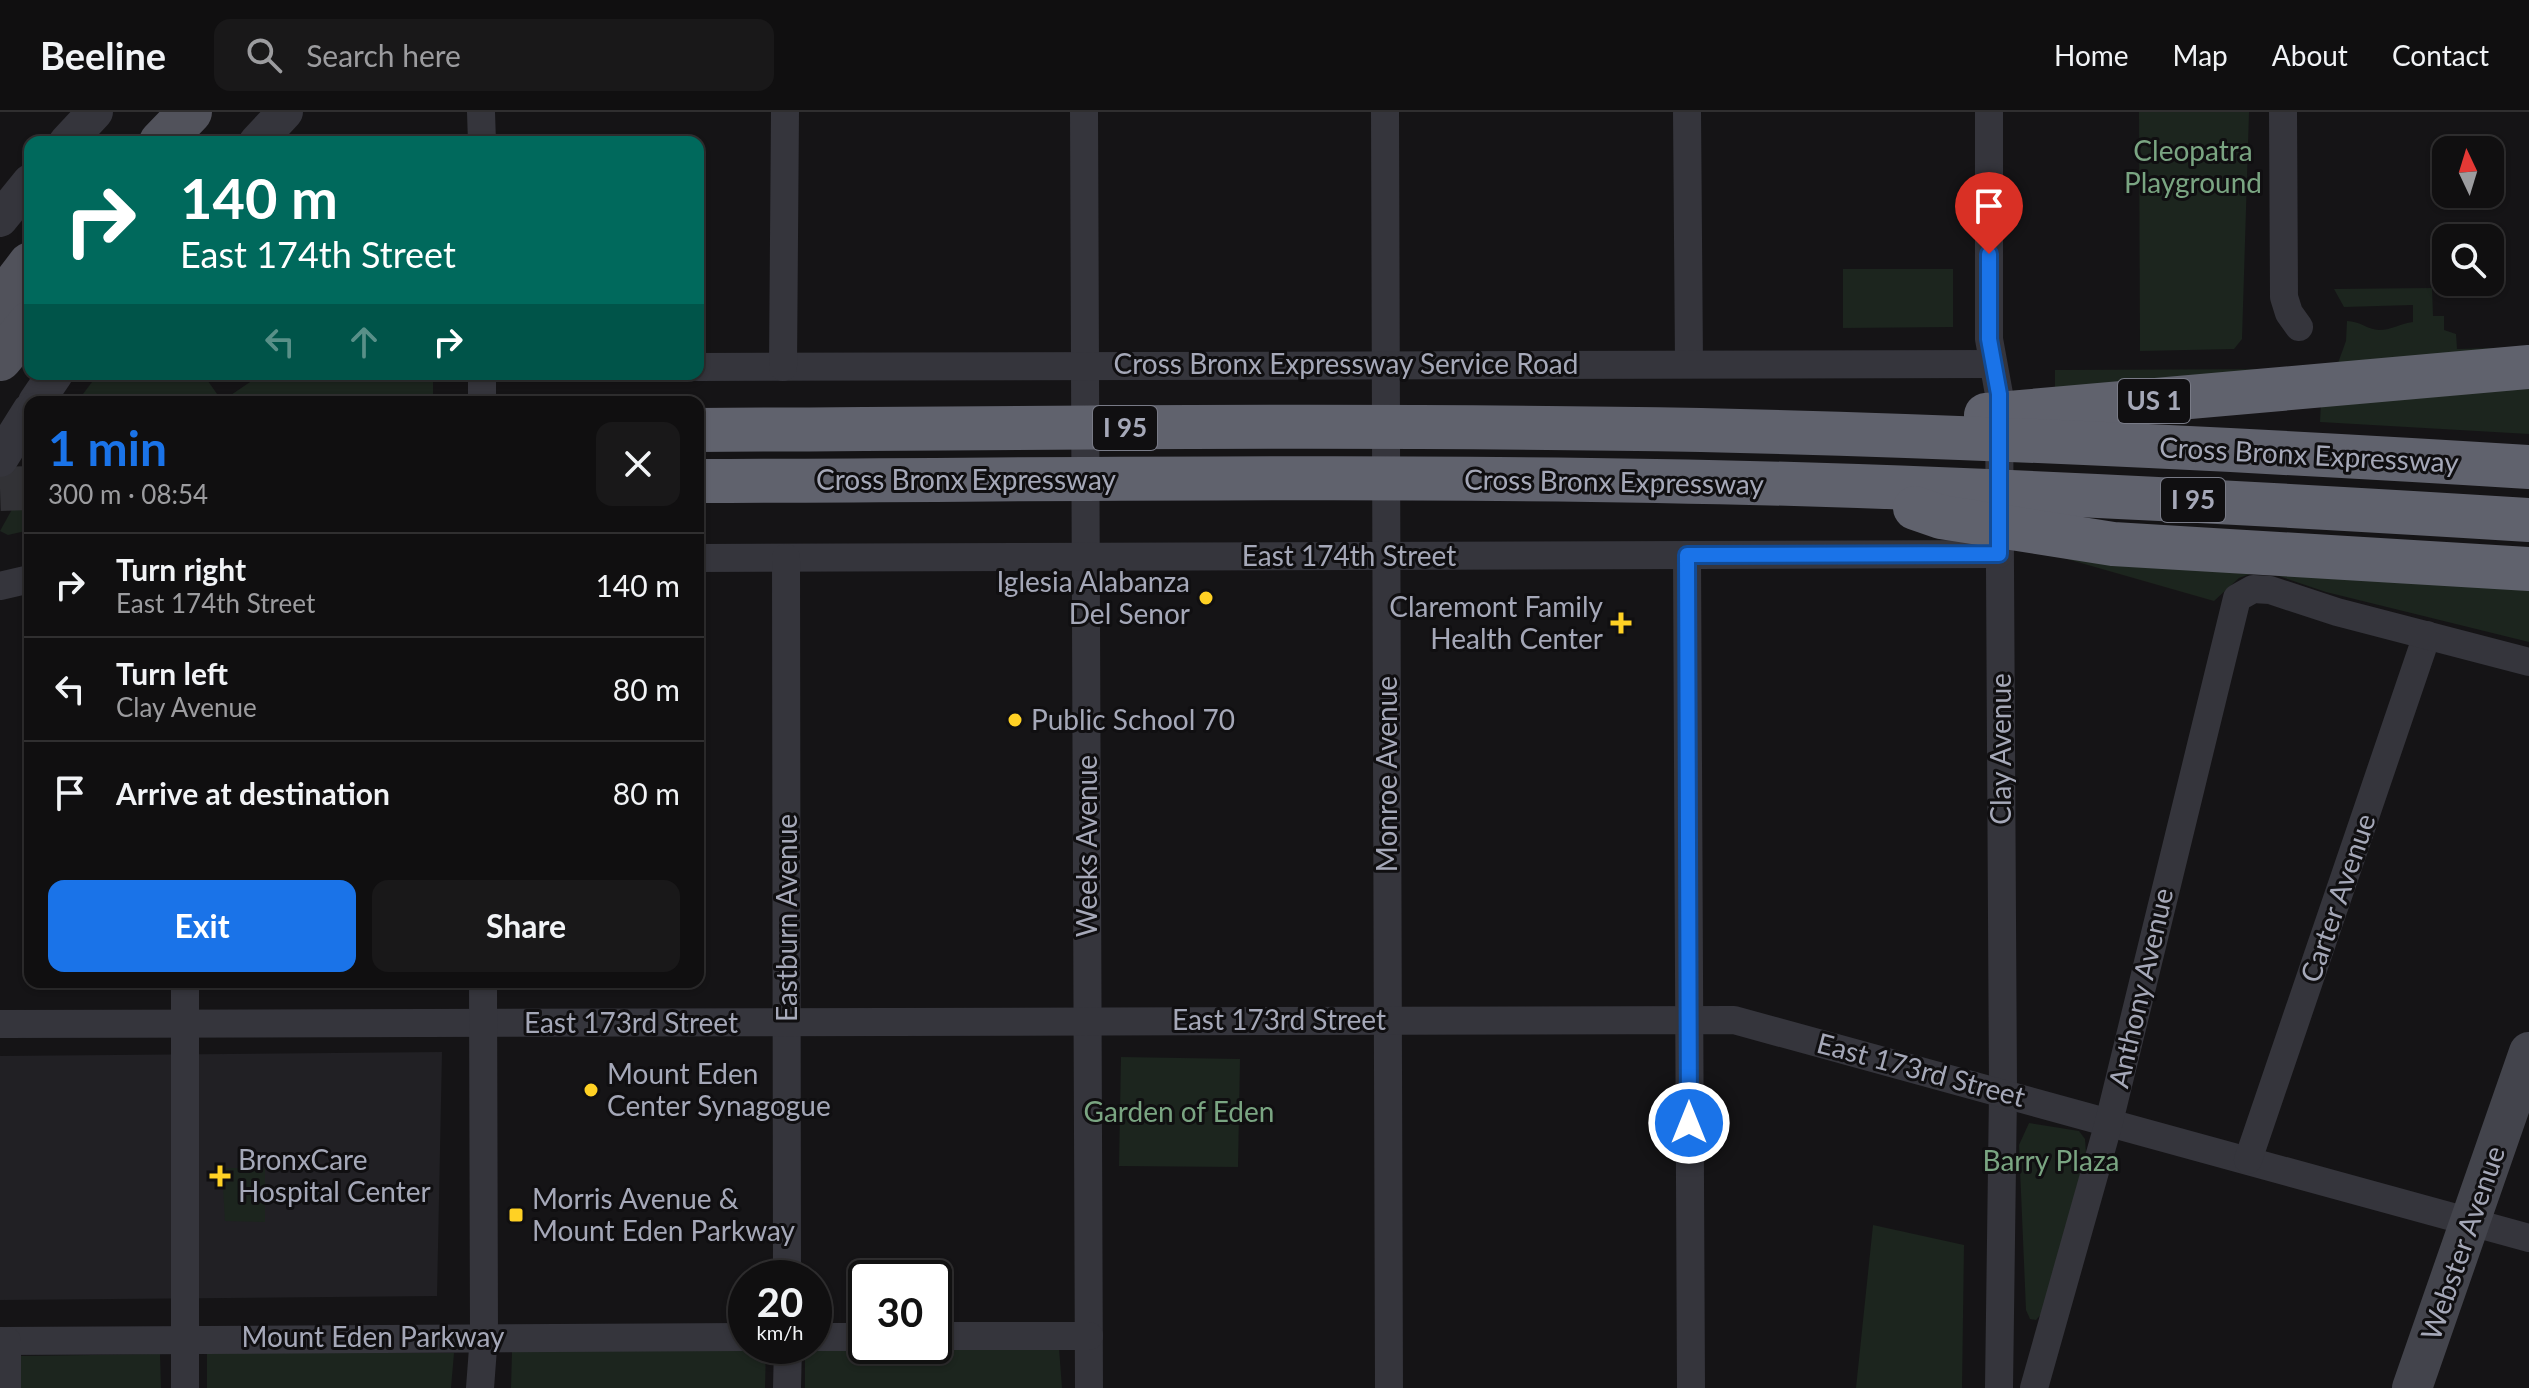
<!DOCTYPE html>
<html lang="en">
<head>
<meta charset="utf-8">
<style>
	:root { --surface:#100f10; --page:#191819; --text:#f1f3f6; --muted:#9c9c9f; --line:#302f30; --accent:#1a73e8 }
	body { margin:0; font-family:Lato,sans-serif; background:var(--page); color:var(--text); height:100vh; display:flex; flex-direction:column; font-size:30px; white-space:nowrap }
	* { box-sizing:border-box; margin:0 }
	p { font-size:26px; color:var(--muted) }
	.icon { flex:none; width:44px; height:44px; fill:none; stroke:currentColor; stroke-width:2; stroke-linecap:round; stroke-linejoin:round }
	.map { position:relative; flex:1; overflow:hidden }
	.drawer { position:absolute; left:24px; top:284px; width:680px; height:592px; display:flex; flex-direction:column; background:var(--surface); border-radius:16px; box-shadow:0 2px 6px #0004,0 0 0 2px var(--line) }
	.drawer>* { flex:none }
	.banner { position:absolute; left:24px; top:24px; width:680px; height:244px; border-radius:16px; box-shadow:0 2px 6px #0004,0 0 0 2px var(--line); background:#00695c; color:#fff; overflow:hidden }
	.needle { width:52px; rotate:356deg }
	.buttons { position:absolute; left:2432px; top:24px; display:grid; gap:16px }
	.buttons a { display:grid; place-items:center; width:72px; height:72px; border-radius:16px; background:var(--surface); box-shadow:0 2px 6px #0004,0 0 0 2px var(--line); font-size:40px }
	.speed { position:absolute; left:728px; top:1148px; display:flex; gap:16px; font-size:40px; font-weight:700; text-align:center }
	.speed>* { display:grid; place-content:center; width:104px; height:104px; border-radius:50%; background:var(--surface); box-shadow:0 2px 6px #0004,0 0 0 2px var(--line); line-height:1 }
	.speed small { font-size:20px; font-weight:400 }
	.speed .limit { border:4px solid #111; border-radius:12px; background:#fff; color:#111 }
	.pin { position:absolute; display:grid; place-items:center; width:68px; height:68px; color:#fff; margin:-82px -34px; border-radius:50% 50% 50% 0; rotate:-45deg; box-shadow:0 0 8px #0007 }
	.pin .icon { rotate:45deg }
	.me { position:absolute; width:88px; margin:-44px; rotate:0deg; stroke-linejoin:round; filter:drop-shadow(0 0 6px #0008) }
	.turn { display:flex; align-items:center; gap:28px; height:168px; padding:0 24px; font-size:36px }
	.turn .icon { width:104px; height:104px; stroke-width:2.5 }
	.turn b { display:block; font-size:56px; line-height:68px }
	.lanes { display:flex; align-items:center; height:76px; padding:0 24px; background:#0003; justify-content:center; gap:40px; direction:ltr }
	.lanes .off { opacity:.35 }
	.round { display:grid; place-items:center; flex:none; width:84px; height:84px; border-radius:16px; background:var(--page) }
	.head { display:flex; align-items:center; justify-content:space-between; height:136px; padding:0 24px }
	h1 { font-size:48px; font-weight:700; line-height:60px; color:var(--accent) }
	.primary-button { display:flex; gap:16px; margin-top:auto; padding:16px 24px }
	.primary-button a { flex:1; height:92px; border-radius:16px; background:var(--accent); color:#fff; font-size:32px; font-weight:700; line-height:92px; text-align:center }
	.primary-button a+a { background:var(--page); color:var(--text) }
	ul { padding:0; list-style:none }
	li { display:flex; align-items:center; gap:24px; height:104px; padding:0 24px; border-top:2px solid var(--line) }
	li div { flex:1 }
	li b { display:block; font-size:30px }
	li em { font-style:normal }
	header { display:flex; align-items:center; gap:48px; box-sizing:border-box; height:112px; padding:0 40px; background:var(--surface); border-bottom:2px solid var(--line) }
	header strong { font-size:38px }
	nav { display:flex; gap:44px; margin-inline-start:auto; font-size:28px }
	.search { width:560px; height:72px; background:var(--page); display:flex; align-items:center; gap:20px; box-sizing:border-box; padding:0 28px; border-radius:16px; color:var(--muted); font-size:30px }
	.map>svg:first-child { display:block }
</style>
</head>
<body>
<header>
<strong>Beeline</strong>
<div class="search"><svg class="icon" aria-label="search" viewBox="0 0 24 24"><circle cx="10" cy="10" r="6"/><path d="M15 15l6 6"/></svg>Search here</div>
<nav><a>Home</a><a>Map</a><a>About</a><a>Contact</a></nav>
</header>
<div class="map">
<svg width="2529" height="1276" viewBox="0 0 2529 1276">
	<rect width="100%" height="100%" fill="#151416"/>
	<path fill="#212024" d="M442 940 437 1184 0 1188V944Z"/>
	<g fill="#1c251e">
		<path d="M2139 0H2249L2242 227 2234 237 2140 239Z"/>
		<path d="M1843 157H1953V215L1843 216Z"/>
		<path d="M2432 176 2433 204H2444V218L2456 222 2457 237 2529 235 2334 262 2346 229 2347 209C2360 209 2368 218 2379 218 2392 218 2401 211 2413 210V193L2344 195 2334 177Z"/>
		<path d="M2295 257 2055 281V258Z"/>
		<path d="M98 262H203L222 289 262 262H433V290H77Z"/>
		<path d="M2529 269V322L2320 310 2321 291Z"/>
		<path d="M30 365V418L8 423 0 419Z"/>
		<path d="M2046 441 2529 475V530L2326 480 2273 462H2250L2239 466 2214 489Z"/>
		<path d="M1121 945 1240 947 1238 1055 1119 1054Z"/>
		<path d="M2029 1011 2079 1019 2085 1027 2086 1041 2044 1199 2036 1208 2030 1207 2026 1198 2019 1033Z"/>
		<path d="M222 1056H265V1110L225 1109Z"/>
		<path d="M1873 1113 1964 1133 1962 1276H1856Z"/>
		<path d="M766 1235 765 1276H511L512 1240Z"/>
		<path d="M1059 1236 1062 1276H805V1238Z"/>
		<path d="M207 1241H454L451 1276H207Z"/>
		<path d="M160 1242 161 1276H21V1244Z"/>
	</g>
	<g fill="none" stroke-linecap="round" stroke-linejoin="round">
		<path stroke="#323236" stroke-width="44" stroke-dasharray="44 22" stroke-linecap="butt" d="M0 377 30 376"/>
		<g stroke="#35353c" stroke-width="28">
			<path d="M481 0 482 30"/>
			<path d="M1084 0 1089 1276"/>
			<path d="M1385 0 1389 1276"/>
			<path d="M1687 0 1689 251"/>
			<path d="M1989 0V227L1999 282 2003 981 1999 1276"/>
			<path d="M2283 0 2284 185 2289 201 2299 215"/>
			<path d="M698 255 1993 252"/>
			<path d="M783 255 785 0"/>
			<path d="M482 290V262"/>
			<path d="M1687 443 1691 1276"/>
			<path d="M698 446 1999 442"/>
			<path d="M786 446 787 1166"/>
			<path d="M0 474 30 467"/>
			<path d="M0 912 1734 908 2529 1126"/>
			<path d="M2248 1048 2427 523"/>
			<path d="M934 1224H1089"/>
			<path d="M814 1225H866"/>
			<path d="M0 1229 746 1225"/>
			<path d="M7 1229V1276"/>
			<path d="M185 1276V870"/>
			<path d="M480 1276 484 1223 483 870"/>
			<path d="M787 1276 788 1234"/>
			<path d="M2034 1276 2109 1010 2237 486 2253 477 2270 478 2337 500 2529 550"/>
		</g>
		<g stroke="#35353c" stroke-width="36">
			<path d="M67 30 95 0"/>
			<path d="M257 30 285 0"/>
			<path d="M0 107 30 70"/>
			<path d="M36 290 55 262"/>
			<path d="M0 347 30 299"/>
		</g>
		<path stroke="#43444c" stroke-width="40" d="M2412 1276 2529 940"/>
		<g stroke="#51525b" stroke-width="44">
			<path d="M161 30 190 0"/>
			<path d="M0 191 30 152"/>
			<path d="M0 247 30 211"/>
		</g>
		<g stroke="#60626d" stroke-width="44">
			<path d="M1986 303 2529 255"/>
			<path d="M698 318C1032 316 1367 312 1701 318 1978 324 2253 338 2529 355"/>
			<path d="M698 369C1084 368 1472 361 1858 374 2082 382 2305 394 2529 408"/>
			<path d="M1915 396 1941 405 2113 432 2529 457"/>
		</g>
	</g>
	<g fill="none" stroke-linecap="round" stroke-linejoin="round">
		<g stroke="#114b97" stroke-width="20">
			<path id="route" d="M1689 1011 1687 443 1999 442V282L1989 227V142"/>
		</g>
		<use href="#route" stroke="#1a73e8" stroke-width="14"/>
	</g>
	<g fill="#ffd124" stroke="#100f11" stroke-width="3">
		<circle cx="1206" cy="486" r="8"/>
		<path d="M1617 499h8v8h8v8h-8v8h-8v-8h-8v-8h8z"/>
		<circle cx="1015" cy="608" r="8"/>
		<circle cx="591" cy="978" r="8"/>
		<path d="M216 1052h8v8h8v8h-8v8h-8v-8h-8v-8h8z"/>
		<rect x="508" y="1095" width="16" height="16" rx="4"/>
	</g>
	<g text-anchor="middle" stroke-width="6" stroke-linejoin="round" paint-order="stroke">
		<g fill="#100f11" stroke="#787a86" stroke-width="2">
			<rect x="2118" y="267" width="72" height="44" rx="6"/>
			<rect x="1093" y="294" width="64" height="44" rx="6"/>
			<rect x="2161" y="366" width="64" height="44" rx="6"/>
		</g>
		<g font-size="26" font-weight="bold" fill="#a5a8b8">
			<text x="2154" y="298">US 1</text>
			<text x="1125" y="325">I 95</text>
			<text x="2193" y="397">I 95</text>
		</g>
		<g font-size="28" fill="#7aa582" stroke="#100f11">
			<text x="2193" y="49">Cleopatra<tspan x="2193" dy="32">Playground</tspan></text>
			<text x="1179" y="1010">Garden of Eden</text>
			<text x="2051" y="1059">Barry Plaza</text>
		</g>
		<g font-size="28" fill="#a5a8b8" stroke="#100f11">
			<text x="1346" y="262">Cross Bronx Expressway Service Road</text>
			<text transform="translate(2309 343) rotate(3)" y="10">Cross Bronx Expressway</text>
			<text x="966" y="378">Cross Bronx Expressway</text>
			<text transform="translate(1614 370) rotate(1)" y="10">Cross Bronx Expressway</text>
			<text x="1349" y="454">East 174th Street</text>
			<text transform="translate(2001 637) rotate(-90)" y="10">Clay Avenue</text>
			<text transform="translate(1387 662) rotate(-90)" y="10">Monroe Avenue</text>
			<text transform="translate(1087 734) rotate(-90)" y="10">Weeks Avenue</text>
			<text transform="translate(2338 786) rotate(-71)" y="10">Carter Avenue</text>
			<text transform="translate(787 806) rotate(-90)" y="10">Eastburn Avenue</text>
			<text transform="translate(2141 876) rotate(-77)" y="10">Anthony Avenue</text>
			<text x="1279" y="918">East 173rd Street</text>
			<text x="631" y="921">East 173rd Street</text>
			<text transform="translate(1921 958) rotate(15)" y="10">East 173rd Street</text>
			<text transform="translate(2463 1131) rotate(-71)" y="10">Webster Avenue</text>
			<text x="373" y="1235">Mount Eden Parkway</text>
		</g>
		<g font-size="28" fill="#a5a8b8" stroke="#100f11" text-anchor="start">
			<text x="1190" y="480" text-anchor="end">Iglesia Alabanza<tspan x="1190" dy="32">Del Senor</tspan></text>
			<text x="1603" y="505" text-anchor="end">Claremont Family<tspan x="1603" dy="32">Health Center</tspan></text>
			<text x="1031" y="618">Public School 70</text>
			<text x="607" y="972">Mount Eden<tspan x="607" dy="32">Center Synagogue</tspan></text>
			<text x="238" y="1058">BronxCare<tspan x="238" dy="32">Hospital Center</tspan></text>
			<text x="532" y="1097">Morris Avenue &amp;<tspan x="532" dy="32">Mount Eden Parkway</tspan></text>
		</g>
	</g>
</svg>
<div class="buttons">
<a><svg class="needle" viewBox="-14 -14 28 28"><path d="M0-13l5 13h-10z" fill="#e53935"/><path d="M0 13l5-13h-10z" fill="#9c9c9f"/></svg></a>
<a><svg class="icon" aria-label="search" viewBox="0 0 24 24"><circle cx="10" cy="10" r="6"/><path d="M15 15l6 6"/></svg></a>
</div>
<div class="speed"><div>20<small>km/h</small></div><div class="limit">30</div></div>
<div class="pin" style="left:1989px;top:142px;background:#d93025"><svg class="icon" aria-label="arrive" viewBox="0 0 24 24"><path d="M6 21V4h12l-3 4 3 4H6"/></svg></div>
<svg class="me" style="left:1689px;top:1011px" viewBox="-20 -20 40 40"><circle r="17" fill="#1a73e8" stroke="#fff" stroke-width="3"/><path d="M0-11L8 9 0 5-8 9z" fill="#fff"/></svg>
<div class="banner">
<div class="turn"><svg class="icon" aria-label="right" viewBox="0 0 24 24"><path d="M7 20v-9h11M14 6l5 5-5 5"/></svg><div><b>140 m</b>East 174th Street</div></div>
<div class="lanes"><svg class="icon off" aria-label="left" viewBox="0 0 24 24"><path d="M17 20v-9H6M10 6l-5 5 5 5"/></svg><svg class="icon off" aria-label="ahead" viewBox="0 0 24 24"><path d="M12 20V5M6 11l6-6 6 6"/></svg><svg class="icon" aria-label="right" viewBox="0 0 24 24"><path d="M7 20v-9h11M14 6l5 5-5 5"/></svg></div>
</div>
<section class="drawer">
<div class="head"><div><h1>1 min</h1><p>300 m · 08:54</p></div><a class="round"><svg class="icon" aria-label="close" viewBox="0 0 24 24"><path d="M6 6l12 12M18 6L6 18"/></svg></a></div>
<ul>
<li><svg class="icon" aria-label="right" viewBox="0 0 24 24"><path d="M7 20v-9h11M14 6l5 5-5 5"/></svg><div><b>Turn right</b><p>East 174th Street</p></div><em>140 m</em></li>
<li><svg class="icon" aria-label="left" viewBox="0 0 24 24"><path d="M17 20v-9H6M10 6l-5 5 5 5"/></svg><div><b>Turn left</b><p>Clay Avenue</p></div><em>80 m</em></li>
<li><svg class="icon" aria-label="arrive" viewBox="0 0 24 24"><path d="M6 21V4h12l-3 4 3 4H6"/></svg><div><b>Arrive at destination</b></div><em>80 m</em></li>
</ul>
<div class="primary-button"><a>Exit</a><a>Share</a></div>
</section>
</div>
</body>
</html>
